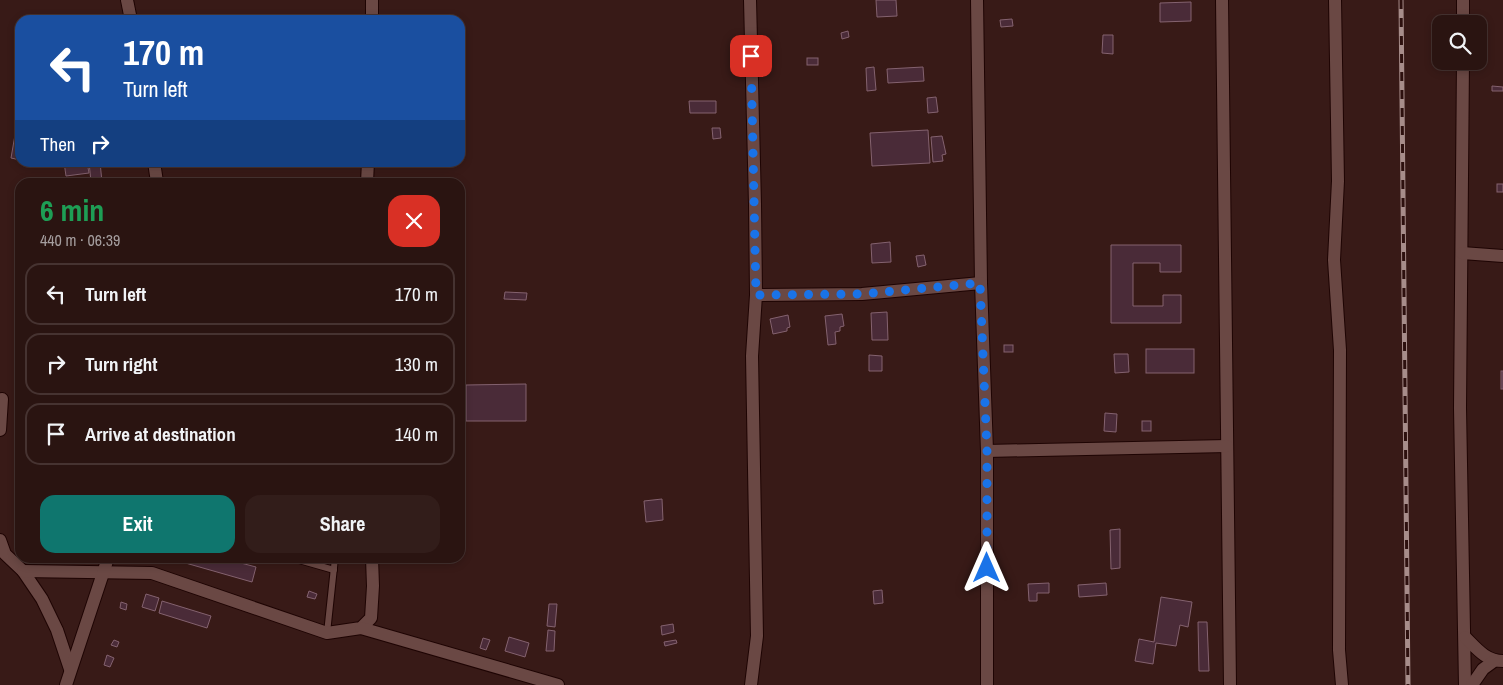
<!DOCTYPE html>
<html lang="en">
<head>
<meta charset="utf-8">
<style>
	:root { --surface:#2a1411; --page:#321d1a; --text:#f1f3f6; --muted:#a59e9f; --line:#463331; --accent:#0f766e }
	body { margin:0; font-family:"Archivo Narrow",sans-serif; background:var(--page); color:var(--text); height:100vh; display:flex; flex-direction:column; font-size:19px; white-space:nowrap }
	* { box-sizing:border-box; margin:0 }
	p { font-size:16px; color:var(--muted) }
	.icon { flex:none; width:28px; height:28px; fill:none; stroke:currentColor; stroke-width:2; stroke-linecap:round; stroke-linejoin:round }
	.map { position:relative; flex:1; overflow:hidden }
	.side { position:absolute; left:15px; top:178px; width:450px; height:385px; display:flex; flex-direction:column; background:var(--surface); border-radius:15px; box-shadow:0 2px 8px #0003,0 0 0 1px var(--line) }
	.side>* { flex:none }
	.top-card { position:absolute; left:15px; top:15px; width:450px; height:152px; border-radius:15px; box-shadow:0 2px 8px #0003,0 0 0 1px var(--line); background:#1a4fa0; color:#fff; overflow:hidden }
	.controls { position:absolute; left:1432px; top:15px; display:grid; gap:10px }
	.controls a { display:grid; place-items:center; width:55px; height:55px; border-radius:10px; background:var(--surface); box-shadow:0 2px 8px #0003,0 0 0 1px var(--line); font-size:25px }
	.pin { position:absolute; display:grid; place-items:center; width:42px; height:42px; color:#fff; margin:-21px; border-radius:10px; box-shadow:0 2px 8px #0006 }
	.me { position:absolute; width:55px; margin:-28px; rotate:0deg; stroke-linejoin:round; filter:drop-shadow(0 0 4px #0008) }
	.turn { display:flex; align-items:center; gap:18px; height:105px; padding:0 25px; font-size:22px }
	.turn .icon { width:65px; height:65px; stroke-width:2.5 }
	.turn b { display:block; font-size:35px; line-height:42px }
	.then { display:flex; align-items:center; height:48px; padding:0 25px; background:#0003; gap:10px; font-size:19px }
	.round { display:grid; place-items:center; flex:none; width:52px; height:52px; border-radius:15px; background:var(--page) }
	.headline { display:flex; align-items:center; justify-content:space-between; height:85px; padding:0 25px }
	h1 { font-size:30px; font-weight:800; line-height:38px; color:#1e9e55 }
	.primary-button { display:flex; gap:10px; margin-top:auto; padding:10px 25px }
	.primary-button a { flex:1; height:58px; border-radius:15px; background:var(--accent); color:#fff; font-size:20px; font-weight:800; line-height:58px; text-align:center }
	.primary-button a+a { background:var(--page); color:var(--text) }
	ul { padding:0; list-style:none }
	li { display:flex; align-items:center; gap:15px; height:62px; margin:0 10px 8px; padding:0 15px; border:2px solid var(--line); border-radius:15px }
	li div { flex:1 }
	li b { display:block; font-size:19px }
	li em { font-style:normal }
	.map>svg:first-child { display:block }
</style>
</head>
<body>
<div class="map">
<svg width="1503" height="685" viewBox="0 0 1503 685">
	<rect width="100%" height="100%" fill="#381a17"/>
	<g fill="#4a2b38" stroke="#84626f">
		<path d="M876 0H896L897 16 877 17Z"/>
		<path d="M1191 2V21L1160 22V3Z"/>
		<path d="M1012 19 1013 26 1001 27 1000 20Z"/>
		<path d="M848 31 849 37 842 39 841 33Z"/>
		<path d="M1103 35H1113V54L1102 53Z"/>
		<rect x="807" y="58" width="11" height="7"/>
		<path d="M874 67 876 90 867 91 866 68Z"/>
		<path d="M923 67 924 81 888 83 887 69Z"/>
		<path d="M1492 86 1503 87V91H1492Z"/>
		<path d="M936 97 938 112 928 113 927 98Z"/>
		<path d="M689 101H716V113H690Z"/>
		<path d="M19 112H20V160L11 158Z"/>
		<path d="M712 128H720L721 138 713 139Z"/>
		<path d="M928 130 930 163 872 166 870 133Z"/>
		<path d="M942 136 946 154 942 155 943 161 933 162 931 137Z"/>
		<path d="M64 162H87L89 173 66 176Z"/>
		<path d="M89 162H100L102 182H91Z"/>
		<rect x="1497" y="184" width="6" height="8"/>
		<path d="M890 242 891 262 872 263 871 244Z"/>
		<path d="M1111 245H1181V272H1160V263H1133V306H1163V295H1181V323H1111Z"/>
		<path d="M924 255 926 265 918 267 916 256Z"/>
		<path d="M505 292 527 293 526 300 504 299Z"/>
		<path d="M887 312 888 340H872L871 313Z"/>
		<path d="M842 314 844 326 840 327V331L835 332 836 344 828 345 825 316Z"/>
		<path d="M788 315 790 327 787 328V331L773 334 770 319Z"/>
		<rect x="1004" y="345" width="9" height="7"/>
		<rect x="1146" y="349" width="48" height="24"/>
		<path d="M1114 354H1128L1129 372 1115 373Z"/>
		<path d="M869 355 882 356V371H869Z"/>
		<rect x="1501" y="371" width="2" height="18"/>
		<path d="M526 384V421H466V385Z"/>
		<path d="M1105 413 1117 414 1116 432 1104 431Z"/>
		<rect x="1142" y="421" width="9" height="10"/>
		<path d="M662 499 663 520 646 522 644 501Z"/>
		<path d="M1120 529V568L1111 569 1110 530Z"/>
		<path d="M168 558H222L256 567 252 582Z"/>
		<path d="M1049 583V593H1037V601H1029L1028 584Z"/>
		<path d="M1106 583 1107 595 1079 597 1078 585Z"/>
		<path d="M882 590 883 603 874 604 873 591Z"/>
		<path d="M309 591 317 594 315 599 307 597Z"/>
		<path d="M146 594 159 598 155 611 142 607Z"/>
		<path d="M1161 597 1192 602 1188 627 1180 625 1176 646 1156 643 1153 664 1135 661 1139 639 1154 642Z"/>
		<path d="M162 601 211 616 207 628 159 613Z"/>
		<path d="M121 602 127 604 126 610 120 608Z"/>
		<path d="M549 604H557L555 627 547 626Z"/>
		<path d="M1198 622H1207L1209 671H1199Z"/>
		<path d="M673 624 674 632 662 635 661 626Z"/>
		<path d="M548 630 555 631 554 651H546Z"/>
		<path d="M509 637 529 643 525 657 505 651Z"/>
		<path d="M483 638 490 640 486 650 480 648Z"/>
		<path d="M114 640 119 642 117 647 111 645Z"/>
		<path d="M676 640 677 643 665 646 664 642Z"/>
		<path d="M107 655 114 658 110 667 104 665Z"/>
	</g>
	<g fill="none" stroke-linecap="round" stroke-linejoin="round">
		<g stroke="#1e0403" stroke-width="8">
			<g id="lane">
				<path d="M292 558 334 570"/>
				<path d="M327 633 335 558"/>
			</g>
		</g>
		<g stroke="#1e0403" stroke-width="14">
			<g id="street">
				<path d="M127 0 131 20"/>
				<path d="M750 0 755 204 756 295 752 356 757 636 751 685"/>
				<path d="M977 0 981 283 987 451V685"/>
				<path d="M1222 0 1230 685"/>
				<path d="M1335 0 1338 181 1334 260 1340 350 1339 650 1342 685"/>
				<path d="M372 20V0"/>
				<path d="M1463 24V0"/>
				<path d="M1463 61 1460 408 1465 685"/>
				<path d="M154 162 157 182"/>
				<path d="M367 182 368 162"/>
				<path d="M1462 253 1503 256"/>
				<path d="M756 295 862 294 981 283"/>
				<path d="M0 430 2 399"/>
				<path d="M987 451 1227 446"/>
				<path d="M0 540 5 554 23 571 42 599 57 630 70 669"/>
				<path d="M23 571 152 573 327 633 361 628 371 618 373 586 372 558"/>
				<path d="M361 628 558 685"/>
				<path d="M1465 637C1477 649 1486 661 1503 661"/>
				<path d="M66 685 108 558"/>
				<path d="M1472 685 1483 669 1494 661"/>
			</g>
		</g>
		<use href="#lane" stroke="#6a4844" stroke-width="6"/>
		<use href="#street" stroke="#6a4844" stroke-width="12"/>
		<g stroke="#a78d8a" stroke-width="5">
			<path id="rail" d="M1401 0 1408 685"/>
		</g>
		<use href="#rail" stroke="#2d100e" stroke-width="3" stroke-dasharray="9" stroke-linecap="butt"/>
	</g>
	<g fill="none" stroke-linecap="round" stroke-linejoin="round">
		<path stroke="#1a73e8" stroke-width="9" stroke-dasharray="0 16.2" d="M751 56 756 295 862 294 980 283 987 451V568"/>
	</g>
</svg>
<div class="controls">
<a><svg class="icon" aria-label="search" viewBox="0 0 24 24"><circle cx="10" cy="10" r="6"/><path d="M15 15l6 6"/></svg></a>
</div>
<div class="pin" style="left:751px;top:56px;background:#d93025"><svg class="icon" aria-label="arrive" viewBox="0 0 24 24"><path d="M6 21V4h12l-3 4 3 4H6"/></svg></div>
<svg class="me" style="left:987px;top:568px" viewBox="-20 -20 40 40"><path d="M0-17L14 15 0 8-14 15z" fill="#1a73e8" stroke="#fff" stroke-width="4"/></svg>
<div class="top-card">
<div class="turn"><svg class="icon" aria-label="left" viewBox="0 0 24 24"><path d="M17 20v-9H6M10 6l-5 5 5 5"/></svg><div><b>170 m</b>Turn left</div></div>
<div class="then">Then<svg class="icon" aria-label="right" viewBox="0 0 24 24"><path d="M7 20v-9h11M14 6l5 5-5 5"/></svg></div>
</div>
<section class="side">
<div class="headline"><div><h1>6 min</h1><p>440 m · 06:39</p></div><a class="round" style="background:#d93025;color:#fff"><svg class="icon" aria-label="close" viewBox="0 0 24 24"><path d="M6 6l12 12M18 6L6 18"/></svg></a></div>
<ul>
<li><svg class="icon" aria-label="left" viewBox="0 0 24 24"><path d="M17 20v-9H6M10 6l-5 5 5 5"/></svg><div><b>Turn left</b></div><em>170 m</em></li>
<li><svg class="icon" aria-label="right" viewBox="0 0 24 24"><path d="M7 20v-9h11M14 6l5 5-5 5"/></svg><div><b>Turn right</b></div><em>130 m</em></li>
<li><svg class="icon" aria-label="arrive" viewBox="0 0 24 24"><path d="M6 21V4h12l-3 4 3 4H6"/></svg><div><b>Arrive at destination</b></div><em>140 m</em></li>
</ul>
<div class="primary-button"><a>Exit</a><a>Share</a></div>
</section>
</div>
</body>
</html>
